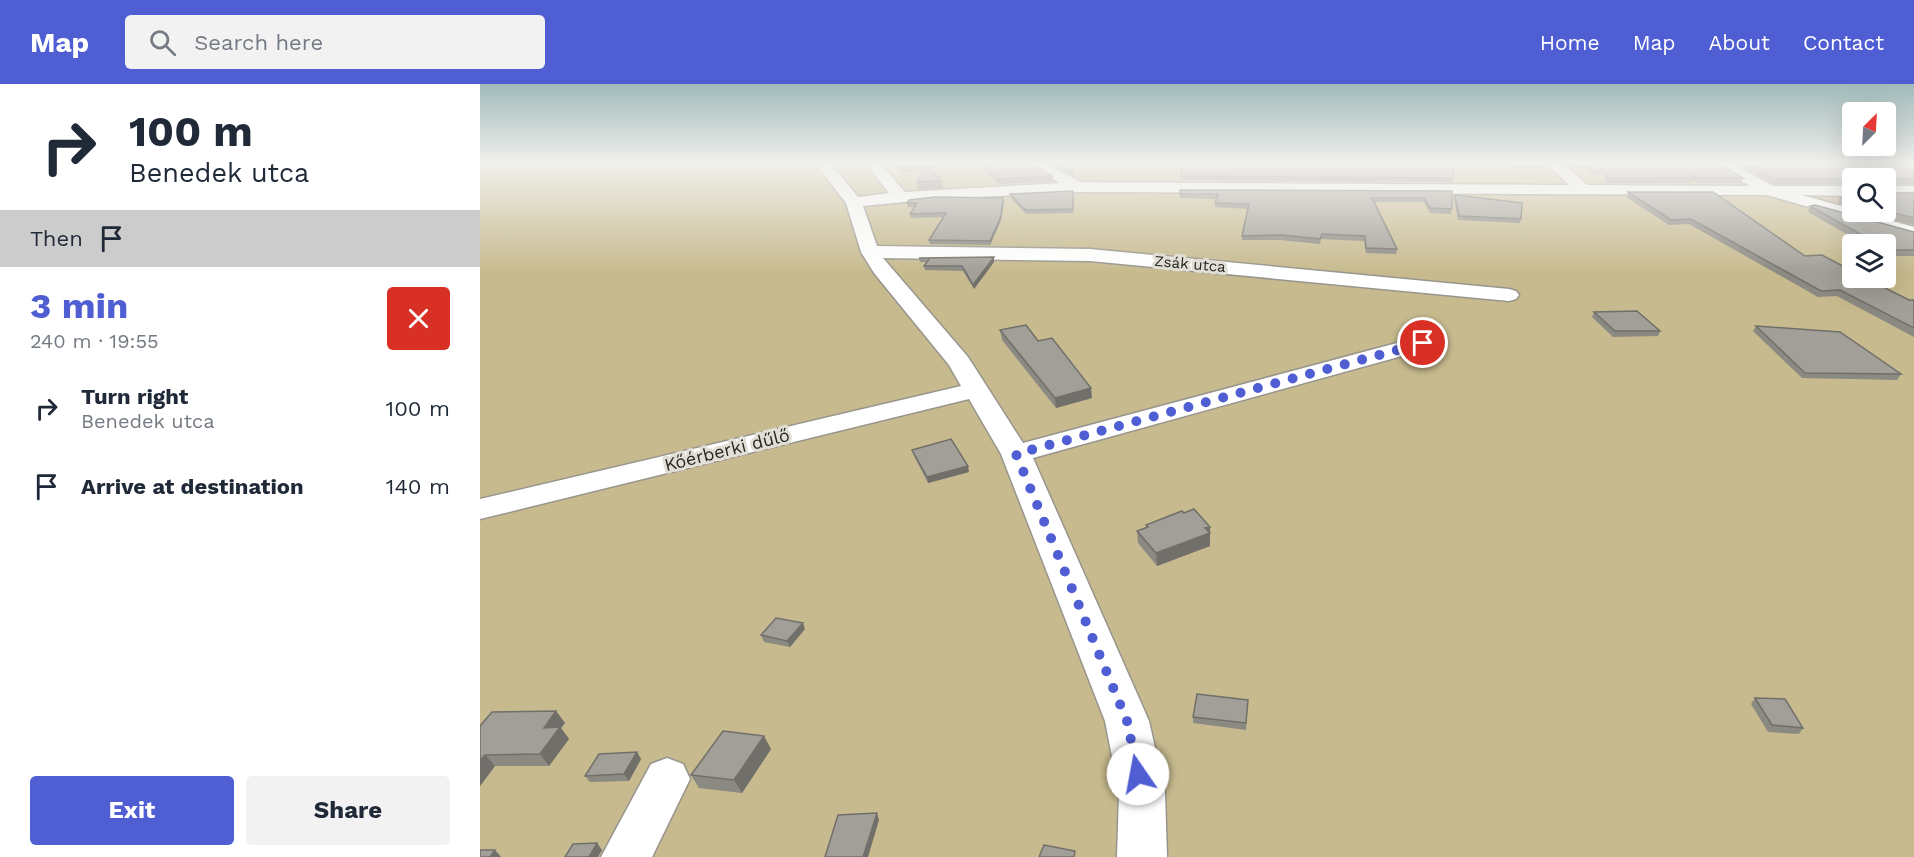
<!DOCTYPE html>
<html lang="en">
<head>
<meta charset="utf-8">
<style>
	:root { --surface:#fff; --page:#f2f2f3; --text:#1f2937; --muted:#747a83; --accent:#505ed4 }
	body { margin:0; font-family:"Work Sans",sans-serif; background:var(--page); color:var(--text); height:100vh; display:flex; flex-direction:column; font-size:22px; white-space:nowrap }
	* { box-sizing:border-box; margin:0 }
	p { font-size:20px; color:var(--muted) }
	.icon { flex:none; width:33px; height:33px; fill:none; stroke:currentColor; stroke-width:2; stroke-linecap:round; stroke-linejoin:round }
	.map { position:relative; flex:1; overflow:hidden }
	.side { display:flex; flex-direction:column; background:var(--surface); width:480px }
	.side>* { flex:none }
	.banner { background:#fff; color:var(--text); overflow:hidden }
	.needle { width:39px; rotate:24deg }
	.controls { position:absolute; left:1362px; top:18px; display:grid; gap:12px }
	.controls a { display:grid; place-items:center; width:54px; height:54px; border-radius:6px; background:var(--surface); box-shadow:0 6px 24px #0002; font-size:30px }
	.pin { position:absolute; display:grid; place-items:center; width:51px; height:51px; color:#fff; margin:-26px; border:3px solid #fff; border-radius:50%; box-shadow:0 2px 6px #0007 }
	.me { position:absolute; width:66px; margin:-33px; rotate:348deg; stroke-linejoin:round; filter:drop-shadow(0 0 4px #0008) }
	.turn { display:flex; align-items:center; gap:21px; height:126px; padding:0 30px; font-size:27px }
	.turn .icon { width:78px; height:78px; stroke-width:2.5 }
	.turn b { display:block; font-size:42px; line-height:51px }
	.then { display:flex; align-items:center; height:57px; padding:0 30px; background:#0003; gap:12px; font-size:22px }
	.round { display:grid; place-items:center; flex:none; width:63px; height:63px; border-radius:6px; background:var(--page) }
	.head { display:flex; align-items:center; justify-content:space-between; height:102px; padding:0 30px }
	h1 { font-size:36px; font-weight:700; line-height:45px; color:var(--accent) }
	.action { display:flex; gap:12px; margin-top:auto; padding:12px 30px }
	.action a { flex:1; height:69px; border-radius:6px; background:var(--accent); color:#fff; font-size:24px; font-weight:700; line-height:69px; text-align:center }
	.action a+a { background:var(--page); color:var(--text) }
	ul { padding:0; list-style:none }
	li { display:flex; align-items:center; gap:18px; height:78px; padding:0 30px }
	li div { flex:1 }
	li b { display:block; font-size:22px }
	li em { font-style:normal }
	header { display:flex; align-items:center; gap:36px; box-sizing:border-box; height:84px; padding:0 30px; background:var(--accent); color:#fff }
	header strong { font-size:28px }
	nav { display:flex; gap:33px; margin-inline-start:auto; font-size:21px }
	.search { width:420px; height:54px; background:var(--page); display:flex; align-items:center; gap:15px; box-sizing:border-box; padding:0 21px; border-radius:6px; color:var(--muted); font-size:22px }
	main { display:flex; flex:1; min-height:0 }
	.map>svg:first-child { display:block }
</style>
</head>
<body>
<header>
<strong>Map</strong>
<div class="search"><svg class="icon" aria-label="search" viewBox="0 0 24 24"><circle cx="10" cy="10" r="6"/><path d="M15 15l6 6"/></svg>Search here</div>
<nav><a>Home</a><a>Map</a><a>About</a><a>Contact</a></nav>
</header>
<main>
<section class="side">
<div class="banner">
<div class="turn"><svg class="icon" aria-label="right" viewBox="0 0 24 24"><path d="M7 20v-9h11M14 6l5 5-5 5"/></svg><div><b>100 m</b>Benedek utca</div></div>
<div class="then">Then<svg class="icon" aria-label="arrive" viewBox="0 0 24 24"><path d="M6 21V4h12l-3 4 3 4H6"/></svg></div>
</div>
<div class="head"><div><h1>3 min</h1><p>240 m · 19:55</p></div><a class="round" style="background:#d93025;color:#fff"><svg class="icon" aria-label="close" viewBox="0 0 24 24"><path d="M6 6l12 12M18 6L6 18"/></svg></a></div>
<ul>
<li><svg class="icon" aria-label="right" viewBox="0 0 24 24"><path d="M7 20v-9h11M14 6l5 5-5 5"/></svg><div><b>Turn right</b><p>Benedek utca</p></div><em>100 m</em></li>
<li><svg class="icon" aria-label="arrive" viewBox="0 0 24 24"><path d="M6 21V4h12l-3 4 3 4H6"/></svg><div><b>Arrive at destination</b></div><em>140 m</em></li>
</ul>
<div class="action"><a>Exit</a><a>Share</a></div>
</section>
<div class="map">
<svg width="1434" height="773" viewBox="0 0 1434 773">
	<rect width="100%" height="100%" fill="#e0ded5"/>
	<path fill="#c7ba8e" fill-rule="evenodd" d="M0 80H1434V773H0ZM1372 94H1406V128H1372ZM1372 160H1406V194H1372Z"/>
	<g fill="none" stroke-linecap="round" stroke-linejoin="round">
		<g stroke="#98958d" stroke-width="3">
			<g id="minor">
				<path d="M336 80H351L378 113 409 109 386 80H401L425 108 580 99 548 80H566L601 98 1089 101 1067 80H1083L1107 101 1270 102 1233 80H1252L1293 102H1372V112L1322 111 1372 125V128H1380L1434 143V153L1287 111 598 108 456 115 383 122 397 162 610 165 1029 205 1036 207 1039 211 1036 215 1029 217 610 177 403 174 488 273 543 359 943 252 951 254 955 259 951 264 553 374 669 637 685 708 687 773H637L639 708 625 637 521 370 489 315 0 435V415L481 302 469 281 394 189 381 168 366 119Z"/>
				<rect x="1406" y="102" width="28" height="10"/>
				<path d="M187 674 203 680 210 695 172 773H121L171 680Z"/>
			</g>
		</g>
		<use href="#minor" fill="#fff" fill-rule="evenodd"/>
	</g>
	<g fill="#8a8982">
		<path d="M414 80H474L449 85 462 97 463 104 438 105 437 98 445 85 423 89Z"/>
		<path d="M499 80H552L572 92 573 97 518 100Z"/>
		<path d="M572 80H594L593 92Z"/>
		<path d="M1026 80H1070L1069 85H1031Z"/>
		<path d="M1086 80H1240L1263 94 1261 99H1218L1212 97 1211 99H1126L1124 91H1113L1105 85H1092Z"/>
		<path d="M1257 80H1426L1434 83V100H1406V94H1372V100H1293Z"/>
		<path d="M701 92 973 94 972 98 701 96Z"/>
		<path d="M700 106 972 107 971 130 950 129 944 118H895L917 165 916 170 886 169 884 157 841 155 840 160 800 156H762V152L768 125 735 123V119L737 115 700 114Z"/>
		<path d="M1148 108 1325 172 1429 216H1434V253L1357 212 1338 213 1209 140 1189 141 1146 113Z"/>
		<path d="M1409 109H1434V141L1381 128H1406Z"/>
		<path d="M530 110H593V129L546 130 531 114Z"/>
		<path d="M1372 110V123L1358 119 1360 113Z"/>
		<path d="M975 111 1041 135 1040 139 978 136 974 115Z"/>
		<path d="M523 114 524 118 521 136 510 161 450 160 449 156 464 133 431 134 430 130 435 123H428L427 119Z"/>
		<path d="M1330 122 1434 148V172H1406V160H1384L1328 128Z"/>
		<path d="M439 174 514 178 494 205 483 187 445 186 444 182 446 178H440Z"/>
		<path d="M1114 228 1180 247 1178 252 1133 253 1112 233Z"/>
		<path d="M1276 242 1421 290 1417 296 1322 294 1273 247Z"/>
		<path d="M520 246 558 257 612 314 576 324 522 256Z"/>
		<path d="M432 366 489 388 448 399 434 372Z"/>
		<path d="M704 429 730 443V462L677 482 658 459 657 447 666 443V441Z"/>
		<path d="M325 545 310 563 284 558 281 551Z"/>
		<path d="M1275 614 1323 644 1319 650 1288 648 1271 620Z"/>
		<path d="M768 616 766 646 713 639V633Z"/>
		<path d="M76 627 85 639 81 644 89 655 69 682H15L0 702V642Z"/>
		<path d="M291 665 262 709 219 704 211 691Z"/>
		<path d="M157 668 161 675 149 697 110 698 105 692Z"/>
	</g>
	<g fill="#716f6a">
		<path d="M445 80H474L423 89 422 84Z"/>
		<path d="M523 114 524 118 521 136 510 161V157Z"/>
		<path d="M514 173V178L494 205 493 201Z"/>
		<path d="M611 304 612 314 576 324 575 314Z"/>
		<path d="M488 382 489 388 448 399 447 393Z"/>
		<path d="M730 443V462L677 482 676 469Z"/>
		<path d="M323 539 325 545 310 563 307 557Z"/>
		<path d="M76 627 85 639 81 644 89 655 69 682 60 670 64 644Z"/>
		<path d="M284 652 291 665 262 709 254 696Z"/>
		<path d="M157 668 161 675 149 697 144 690Z"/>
		<path d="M5 671 15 682 0 702V676Z"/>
		<path d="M397 729 399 736 388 773H383Z"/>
		<path d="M117 759 122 766 118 773H109Z"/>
		<path d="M15 766 21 773H10Z"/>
	</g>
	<g fill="#a19f97" stroke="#716f6a" stroke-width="1.5">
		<path d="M418 80H445L422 84Z"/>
		<path d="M503 80H552L572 92 517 95Z"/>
		<path d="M578 80H593V88Z"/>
		<path d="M701 80H974L973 94 701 92Z"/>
		<path d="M1098 80H1240L1263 94H1220L1208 91 1213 94H1128L1125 86H1115L1106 80Z"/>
		<path d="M1268 80H1426L1434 83V95H1295Z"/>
		<path d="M446 82 462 97 437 98Z"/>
		<path d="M1406 100 1409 109H1434V134L1406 127Z"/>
		<path d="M700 106 972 107V125L950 124 944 114H892L917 165 886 164 885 152 842 150 840 155 801 151 762 152 769 120 735 119 738 110H700Z"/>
		<path d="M593 107V125L545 126 530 110Z"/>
		<path d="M1148 108H1233L1325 172 1342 171 1372 187V194H1385L1429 216H1434V244L1360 206 1341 207 1211 135 1191 136Z"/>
		<path d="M1372 110V117L1360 113Z"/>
		<path d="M975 111 1042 119 1041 135 979 132Z"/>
		<path d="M455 113 523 114 521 132 510 157 449 156 466 129 430 130 437 119H427L429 116Z"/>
		<path d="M1335 121 1434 148V166H1407L1406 165V160H1398L1330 122Z"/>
		<path d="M514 173 493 201 482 182H444L450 174H439Z"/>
		<path d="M1157 227 1180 247H1135L1114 228Z"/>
		<path d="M546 241 558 257 572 254 611 304 575 314 520 246Z"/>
		<path d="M1276 242 1360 248 1421 290 1325 289Z"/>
		<path d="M471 355 488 382 447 393 432 366Z"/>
		<path d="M714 425 730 443 725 444 730 449 676 469 657 447 668 443 666 441 702 427 704 429Z"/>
		<path d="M296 534 323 539 307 557 281 551Z"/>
		<path d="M717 610 768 616 766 639 713 633Z"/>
		<path d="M1275 614 1305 615 1323 644 1292 641Z"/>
		<path d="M76 627 64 644 80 643 60 670 5 671 0 676V642L12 628Z"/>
		<path d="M243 647 284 652 254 696 211 691Z"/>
		<path d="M157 668 144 690 105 692 119 670Z"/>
		<path d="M397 729 383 773H345L358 731Z"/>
		<path d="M117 759 109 773H85L93 760Z"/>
		<path d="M564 761 595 767 594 773H559Z"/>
		<path d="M0 766H15L10 773H0Z"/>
	</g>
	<linearGradient id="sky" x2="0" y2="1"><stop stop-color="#a1babb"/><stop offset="0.42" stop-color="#f1f0ec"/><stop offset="1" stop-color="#f1f0ec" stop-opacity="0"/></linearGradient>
	<rect width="1434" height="189" fill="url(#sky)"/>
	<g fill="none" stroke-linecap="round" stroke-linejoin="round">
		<path stroke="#505ed4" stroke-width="10" stroke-dasharray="0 18" d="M658 690 647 637 536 370 943 259"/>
	</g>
	<g text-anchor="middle" stroke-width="6" stroke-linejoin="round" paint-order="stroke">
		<g font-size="15" fill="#252521" stroke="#e0ded5">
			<text transform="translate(710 180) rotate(5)" y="5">Zsák utca</text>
		</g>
		<g font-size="18" fill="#252521" stroke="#e0ded5">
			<text transform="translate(247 366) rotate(-14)" y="6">Kőérberki dűlő</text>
		</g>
	</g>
</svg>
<div class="controls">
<a><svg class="needle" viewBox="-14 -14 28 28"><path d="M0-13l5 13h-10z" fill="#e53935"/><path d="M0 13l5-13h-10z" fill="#747a83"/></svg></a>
<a><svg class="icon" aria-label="search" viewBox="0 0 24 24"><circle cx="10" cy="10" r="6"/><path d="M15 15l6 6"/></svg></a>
<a><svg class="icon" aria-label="layers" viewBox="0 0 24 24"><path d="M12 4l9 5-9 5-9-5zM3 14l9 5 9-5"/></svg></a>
</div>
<div class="pin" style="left:943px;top:259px;background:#d93025"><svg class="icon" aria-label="arrive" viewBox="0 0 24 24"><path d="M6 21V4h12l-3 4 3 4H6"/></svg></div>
<svg class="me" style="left:658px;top:690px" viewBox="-20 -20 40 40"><circle r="19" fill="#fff"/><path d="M0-13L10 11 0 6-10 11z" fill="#505ed4"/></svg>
</div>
</main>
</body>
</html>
